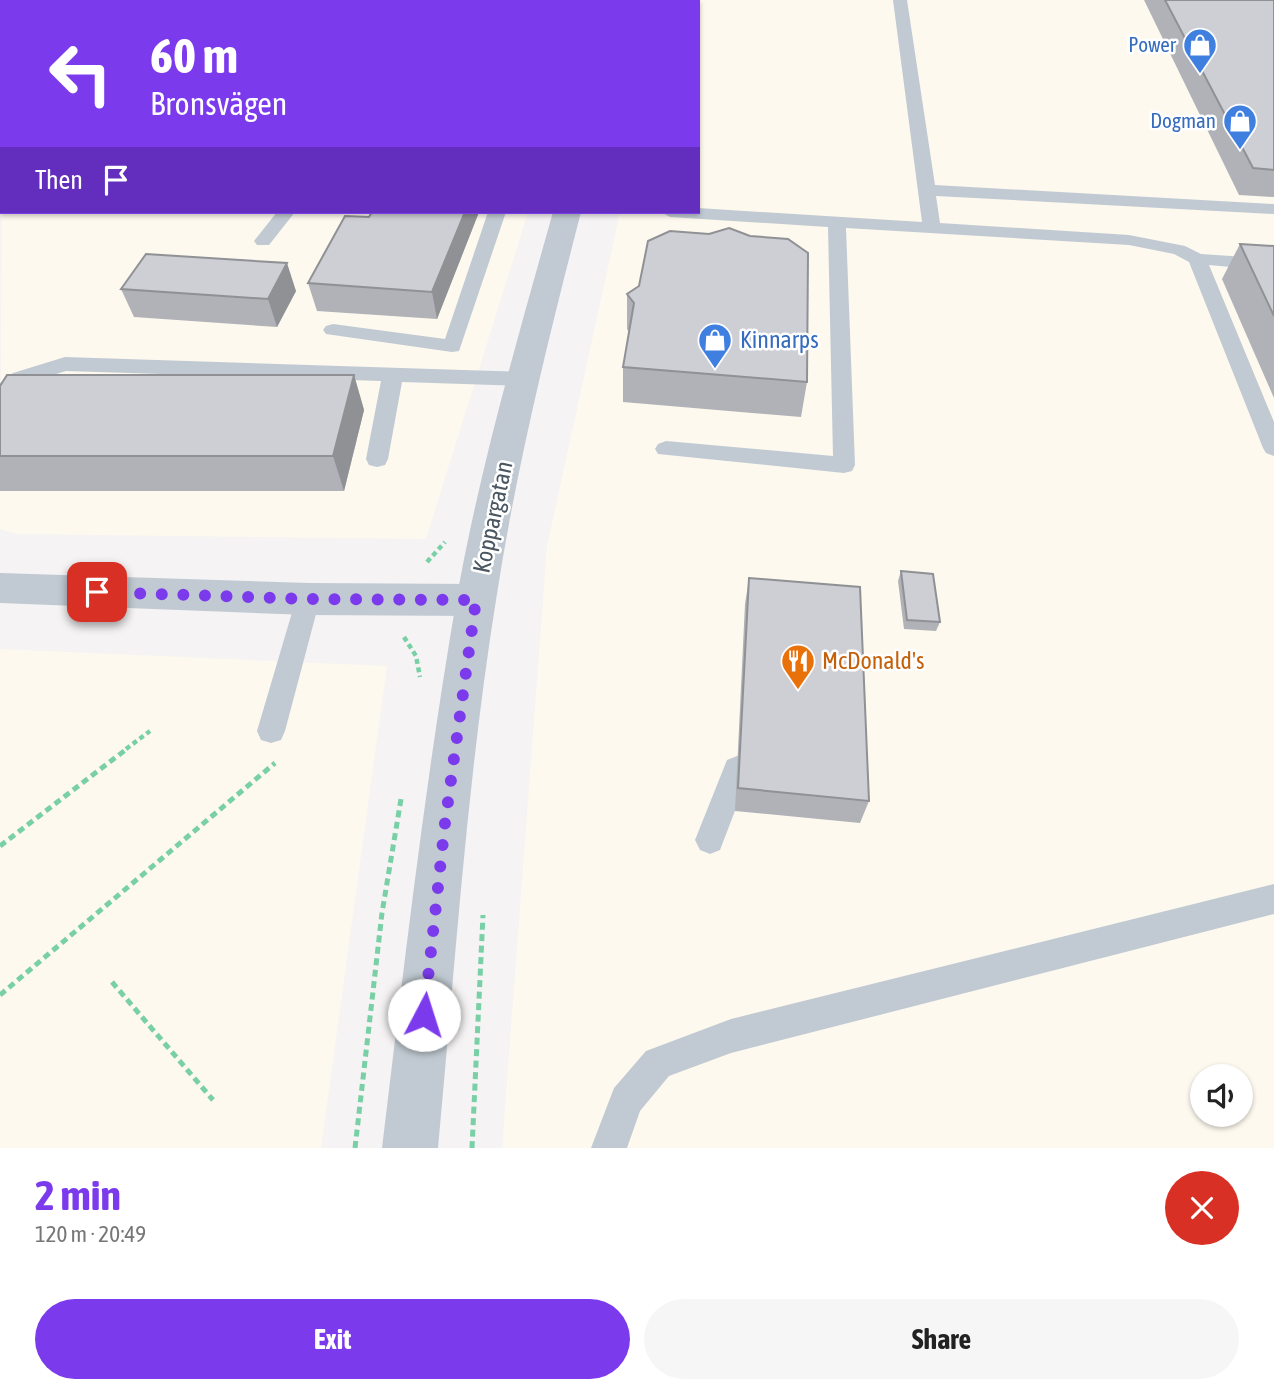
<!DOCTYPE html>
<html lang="en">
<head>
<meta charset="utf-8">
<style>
	:root { --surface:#fff; --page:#f6f6f6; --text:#222; --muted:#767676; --accent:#7c3aed }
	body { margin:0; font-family:"Asap Condensed",sans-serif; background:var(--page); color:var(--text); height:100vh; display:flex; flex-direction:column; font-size:26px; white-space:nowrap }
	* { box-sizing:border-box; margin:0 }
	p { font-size:23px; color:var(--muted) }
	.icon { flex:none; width:38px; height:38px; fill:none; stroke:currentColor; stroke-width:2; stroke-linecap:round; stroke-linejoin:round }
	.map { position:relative; height:1148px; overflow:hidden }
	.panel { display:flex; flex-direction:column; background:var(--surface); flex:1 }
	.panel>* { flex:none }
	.banner { position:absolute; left:0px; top:0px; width:700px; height:214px; box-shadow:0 2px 5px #0004; background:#7c3aed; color:#fff; overflow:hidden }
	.tools { position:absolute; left:1190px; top:1064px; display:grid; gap:14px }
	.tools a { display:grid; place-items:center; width:63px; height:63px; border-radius:50%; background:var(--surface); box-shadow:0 2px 5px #0004; font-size:35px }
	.pin { position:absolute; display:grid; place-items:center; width:60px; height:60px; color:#fff; margin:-30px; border-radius:14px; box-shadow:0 4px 10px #0006 }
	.me { position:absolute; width:77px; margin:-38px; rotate:5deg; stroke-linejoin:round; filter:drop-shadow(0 0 5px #0008) }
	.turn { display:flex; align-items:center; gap:24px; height:147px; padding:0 35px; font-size:32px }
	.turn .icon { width:91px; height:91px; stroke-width:2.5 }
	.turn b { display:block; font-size:49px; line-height:60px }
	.then { display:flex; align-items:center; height:66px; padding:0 35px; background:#0003; gap:14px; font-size:26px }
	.round { display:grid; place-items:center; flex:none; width:74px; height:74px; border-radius:37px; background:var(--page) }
	.headline { display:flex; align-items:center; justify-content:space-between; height:119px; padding:0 35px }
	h1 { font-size:42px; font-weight:700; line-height:52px; color:var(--accent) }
	.button { display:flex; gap:14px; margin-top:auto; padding:14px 35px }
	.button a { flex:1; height:80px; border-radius:42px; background:var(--accent); color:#fff; font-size:28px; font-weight:700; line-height:80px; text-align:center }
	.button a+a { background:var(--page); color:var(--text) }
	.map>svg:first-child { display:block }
</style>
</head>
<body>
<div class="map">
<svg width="1274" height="1148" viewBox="0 0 1274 1148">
	<rect width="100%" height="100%" fill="#f5f3f3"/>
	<g fill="#fdf9ef" fill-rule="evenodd">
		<path d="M666 0H1274V1148H502L547 546 620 212H698V2ZM1202 1076H1241V1115H1202Z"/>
		<path d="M2 158V212H528L426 539 16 534 0 529Z"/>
		<path d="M0 649 387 666 321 1148H0Z"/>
	</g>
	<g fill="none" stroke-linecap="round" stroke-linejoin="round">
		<g stroke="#7690ad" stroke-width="4">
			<g id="motorway">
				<path d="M24 0H45L23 2Z"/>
				<path d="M0 15H2L0 30Z"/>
			</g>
		</g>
		<g stroke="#7ad0a6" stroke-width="4.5" stroke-dasharray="5 3.5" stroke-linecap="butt">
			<path d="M427 562 445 542"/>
			<path d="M404 637 416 656 420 677"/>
			<path d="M126 749 150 731"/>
		</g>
		<g stroke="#7ad0a6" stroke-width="5" stroke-dasharray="7 4.5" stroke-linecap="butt">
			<path d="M0 846 128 748"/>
			<path d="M112 982 213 1100"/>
			<path d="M0 995 275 763"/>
			<path d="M355 1148 382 913 401 799"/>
			<path d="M472 1148 483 915"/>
		</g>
		<g fill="#c1cad2" fill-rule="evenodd">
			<path d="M358 0H372L356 2Z"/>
			<path d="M893 0H907L935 185 1274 204V214L936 196 940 223 1129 235 1185 246 1201 254 1274 259V271L1209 265 1274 422V456L1266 453 1263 448 1189 262 1174 254 1129 245 846 228 855 465 852 471 844 473 658 454 655 449 658 444 666 441 833 456 828 227 670 217 661 212H698V208L922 222Z"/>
			<path d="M277 212H295L269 245H257L254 241Z"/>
			<path d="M488 212H506L459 351 452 352 326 334 323 330 326 326 333 324 445 339Z"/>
			<path d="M65 357 522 372 529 374 532 379 529 384 522 386 402 382 388 459 385 465 377 467 369 465 366 459 381 381 66 371 27 383 7 399 0 401V383L13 373Z"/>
			<path d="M308 589 317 592 320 599 285 731 281 740 271 743 261 740 257 731 296 599 299 592Z"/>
			<path d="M737 756 747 760 751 769 720 850 710 854 700 850 695 840 727 760Z"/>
			<path d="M1274 884V914L731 1053 669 1076 640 1111 627 1148H591L614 1088 646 1051 731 1019Z"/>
		</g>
		<path fill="#c1cad2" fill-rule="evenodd" d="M0 573 308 583 476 584 490 589 496 600 490 611 476 616 308 615 0 603Z"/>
		<g fill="#c1cad2" fill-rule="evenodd">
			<path d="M616 0H636L637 2H615Z"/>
			<path d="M553 212H581C548 340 516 469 496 600 467 781 455 965 438 1148H382C404 966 425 783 456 602 479 471 517 340 553 212Z"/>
		</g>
		<use href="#motorway" fill="#8ba5c1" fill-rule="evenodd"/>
	</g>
	<g fill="#b0b2b7">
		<path d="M270 0H330L328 2H285Z"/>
		<path d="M392 0H558V2H393Z"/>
		<path d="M1144 0H1274V197L1239 195Z"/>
		<path d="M479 212 437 319 317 311 308 283 369 217Z"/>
		<path d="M1240 244 1274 246V398L1222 279Z"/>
		<path d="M121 289 296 291 277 327 134 317Z"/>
		<path d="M627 294 807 382 801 417 623 402V367L629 332 627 329Z"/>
		<path d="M354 375 364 410 344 491H0V386Z"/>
		<path d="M901 571 940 622 936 631 904 629 898 581Z"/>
		<path d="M749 578 869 801 860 823 735 811 745 604Z"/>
	</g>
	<g fill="#909195">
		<rect x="548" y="0" width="10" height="2"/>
		<path d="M465 212H479L437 319 432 292Z"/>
		<path d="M287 263 296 291 277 327 268 299Z"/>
		<path d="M354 375 364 410 344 491 333 456Z"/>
	</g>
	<g fill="#cdcfd5" stroke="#909195" stroke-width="2">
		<path d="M445 0H548V2H489Z"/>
		<path d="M1165 0H1274V170L1253 168Z"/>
		<path d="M372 212H465L432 292 308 283 345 216 369 217Z"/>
		<path d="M729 228 750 236 788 239 808 253 807 382 623 367 634 303 627 294 639 286 648 241 670 231 709 234Z"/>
		<path d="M1240 244 1274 246V316Z"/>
		<path d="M146 254 287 263 268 299 121 289Z"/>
		<path d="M7 375H354L333 456H0V386Z"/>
		<path d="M901 571 933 574 940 622 907 620Z"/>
		<path d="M749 578 860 587 869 801 738 788Z"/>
	</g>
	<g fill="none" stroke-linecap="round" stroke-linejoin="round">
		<path stroke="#7c3aed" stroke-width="12" stroke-dasharray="0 21.6" d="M97 592 308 599 476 600 445 823 424 1015"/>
	</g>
	<defs>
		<g id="shop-pin" transform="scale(1.75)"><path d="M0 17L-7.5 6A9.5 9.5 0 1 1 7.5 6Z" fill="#3f7fe0" stroke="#fff"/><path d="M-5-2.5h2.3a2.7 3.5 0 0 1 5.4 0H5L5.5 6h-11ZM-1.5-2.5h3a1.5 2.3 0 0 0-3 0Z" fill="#fff"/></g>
		<g id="restaurant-pin" transform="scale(1.75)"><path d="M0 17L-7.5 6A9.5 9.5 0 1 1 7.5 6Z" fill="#e8710a" stroke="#fff"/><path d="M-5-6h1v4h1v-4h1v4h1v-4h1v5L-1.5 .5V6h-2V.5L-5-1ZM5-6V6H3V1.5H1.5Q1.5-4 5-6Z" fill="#fff"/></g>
	</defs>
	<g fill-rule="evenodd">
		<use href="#shop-pin" x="1200" y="45"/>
		<use href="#shop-pin" x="1240" y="121"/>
		<use href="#shop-pin" x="715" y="340"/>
		<use href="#restaurant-pin" x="798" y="661"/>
	</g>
	<g text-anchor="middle" stroke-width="5" stroke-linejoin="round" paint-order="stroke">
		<g font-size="21" fill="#366cbe" stroke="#fff" text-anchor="end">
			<text x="1176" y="52">Power</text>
			<text x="1216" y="128">Dogman</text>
		</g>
		<g font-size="24" fill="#366cbe" stroke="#fff" text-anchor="start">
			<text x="740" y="348">Kinnarps</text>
		</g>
		<g font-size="24" fill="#4a5661" stroke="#fff">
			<text transform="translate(493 517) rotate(-78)" y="8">Koppargatan</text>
		</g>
		<g font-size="24" fill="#c56008" stroke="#fff" text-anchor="start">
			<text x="822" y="669">McDonald's</text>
		</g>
	</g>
</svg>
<div class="tools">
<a><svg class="icon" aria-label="sound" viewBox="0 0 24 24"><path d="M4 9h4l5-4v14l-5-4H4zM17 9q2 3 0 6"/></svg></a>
</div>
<div class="pin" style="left:97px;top:592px;background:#d93025"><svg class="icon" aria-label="arrive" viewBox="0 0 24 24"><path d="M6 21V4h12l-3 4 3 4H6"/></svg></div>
<svg class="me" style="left:424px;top:1015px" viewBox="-20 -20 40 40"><circle r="19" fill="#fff"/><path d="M0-13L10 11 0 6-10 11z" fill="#7c3aed"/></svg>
<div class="banner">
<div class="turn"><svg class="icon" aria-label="left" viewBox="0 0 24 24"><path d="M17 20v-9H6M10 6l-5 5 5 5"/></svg><div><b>60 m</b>Bronsvägen</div></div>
<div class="then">Then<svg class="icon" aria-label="arrive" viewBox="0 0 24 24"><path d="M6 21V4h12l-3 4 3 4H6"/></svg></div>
</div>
</div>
<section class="panel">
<div class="headline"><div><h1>2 min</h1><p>120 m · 20:49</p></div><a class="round" style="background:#d93025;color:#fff"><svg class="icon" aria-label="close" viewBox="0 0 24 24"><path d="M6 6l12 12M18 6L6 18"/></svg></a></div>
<div class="button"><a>Exit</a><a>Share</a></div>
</section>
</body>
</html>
